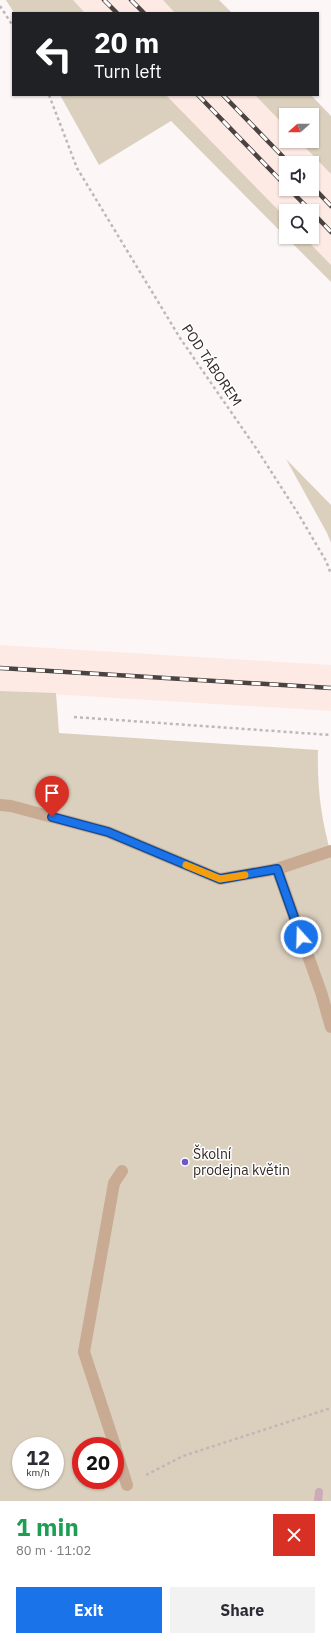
<!DOCTYPE html>
<html lang="en">
<head>
<meta charset="utf-8">
<style>
	:root { --surface:#fff; --page:#f2f2f3; --text:#2b2b33; --muted:#7c7c81; --accent:#1a73e8 }
	body { margin:0; font-family:"IBM Plex Sans",sans-serif; background:var(--page); color:var(--text); height:100vh; display:flex; flex-direction:column; font-size:15px; white-space:nowrap }
	* { box-sizing:border-box; margin:0 }
	p { font-size:13px; color:var(--muted) }
	.icon { flex:none; width:22px; height:22px; fill:none; stroke:currentColor; stroke-width:2; stroke-linecap:round; stroke-linejoin:round }
	.map { position:relative; height:1501px; overflow:hidden }
	.drawer { display:flex; flex-direction:column; background:var(--surface); flex:1 }
	.drawer>* { flex:none }
	.guide { position:absolute; left:12px; top:12px; width:307px; height:84px; border-radius:0px; box-shadow:0 1px 3px #0004; background:#202124; color:#fff; overflow:hidden }
	.needle { width:26px; rotate:249deg }
	.fabs { position:absolute; left:279px; top:108px; display:grid; gap:8px }
	.fabs a { display:grid; place-items:center; width:40px; height:40px; border-radius:0px; background:var(--surface); box-shadow:0 1px 3px #0004; font-size:20px }
	.speed { position:absolute; left:12px; top:1437px; display:flex; gap:8px; font-size:20px; font-weight:700; text-align:center }
	.speed>* { display:grid; place-content:center; width:52px; height:52px; border-radius:50%; background:var(--surface); box-shadow:0 1px 3px #0004; line-height:1 }
	.speed small { font-size:10px; font-weight:400 }
	.speed .limit { border:6px solid #d22; background:#fff; color:#111 }
	.pin { position:absolute; display:grid; place-items:center; width:34px; height:34px; color:#fff; margin:-41px -17px; border-radius:50% 50% 50% 0; rotate:-45deg; box-shadow:0 0 4px #0007 }
	.pin .icon { rotate:45deg }
	.me { position:absolute; width:44px; margin:-22px; rotate:340deg; stroke-linejoin:round; filter:drop-shadow(0 0 3px #0008) }
	.turn { display:flex; align-items:center; gap:14px; height:84px; padding:0 16px; font-size:18px }
	.turn .icon { width:52px; height:52px; stroke-width:2.5 }
	.turn b { display:block; font-size:28px; line-height:34px }
	.round { display:grid; place-items:center; flex:none; width:42px; height:42px; border-radius:0px; background:var(--page) }
	.summary { display:flex; align-items:center; justify-content:space-between; height:68px; padding:0 16px }
	h1 { font-size:24px; font-weight:800; line-height:30px; color:#1e9e55 }
	.action { display:flex; gap:8px; margin-top:auto; padding:8px 16px }
	.action a { flex:1; height:46px; border-radius:0px; background:var(--accent); color:#fff; font-size:16px; font-weight:800; line-height:46px; text-align:center }
	.action a+a { background:var(--page); color:var(--text) }
	.map>svg:first-child { display:block }
</style>
</head>
<body>
<div class="map">
<svg width="331" height="1501" viewBox="0 0 331 1501">
	<rect width="100%" height="100%" fill="#fcf7f6"/>
	<g fill="#feeae4" fill-rule="evenodd">
		<path d="M73 0H163L175 13H85Z"/>
		<path d="M166 95H255L286 127V141H299L331 174V265L304 237H312V211H286V218ZM286 163H312V189H286Z"/>
		<path d="M0 645 331 665V711L0 691Z"/>
	</g>
	<g fill="#dbd0be" fill-rule="evenodd">
		<path d="M6 0H73L85 13H14Z"/>
		<path d="M163 0H219L232 13H175Z"/>
		<path d="M60 95H166L286 218V237L171 121 99 165Z"/>
		<path d="M255 95H311L331 116V174L299 141H312V115H286V127Z"/>
		<path d="M286 237H304L331 265V282Z"/>
		<path d="M286 459 331 505V543L327 533Z"/>
		<path d="M0 691 56 693 59 733 318 750C317 787 321 818 331 854V1501H0ZM21 1446H55V1480H21ZM81 1446H115V1480H81Z"/>
	</g>
	<g fill="none" stroke-linecap="round" stroke-linejoin="round">
		<path stroke="#cdaab8" stroke-width="8" d="M318 1501 319 1492"/>
		<g stroke="#beb8b6" stroke-width="2.5" stroke-dasharray="3 3" stroke-linecap="butt">
			<path d="M0 6 13 26"/>
			<path d="M49 95 77 168 180 338 258 451 299 515 326 561 331 574"/>
			<path d="M74 717 331 735"/>
			<path d="M146 1475 183 1456 331 1408"/>
		</g>
		<g stroke="#c9ab94" stroke-width="12">
			<path d="M0 805 11 806 108 832 220 879 277 869"/>
			<path d="M331 851 277 869 321 992 331 1027"/>
			<path d="M115 1446 84 1352 114 1183 122 1171"/>
			<path d="M115 1447 127 1485"/>
		</g>
		<g stroke="#4b4340" stroke-width="4.5">
			<g id="rail">
				<path d="M104 0 117 13"/>
				<path d="M131 0 144 13"/>
				<path d="M198 95 286 186"/>
				<path d="M223 95 289 163"/>
				<path d="M312 186 331 206"/>
				<path d="M289 189 311 211"/>
				<path d="M312 212 331 232"/>
				<path d="M0 668 331 688"/>
			</g>
		</g>
		<use href="#rail" stroke="#fff" stroke-width="3" stroke-dasharray="9" stroke-linecap="butt"/>
	</g>
	<g fill="none" stroke-linecap="round" stroke-linejoin="round">
		<g stroke="#114b97" stroke-width="10">
			<path id="route" d="M52 817 108 832 220 879 277 869 301 937"/>
		</g>
		<use href="#route" stroke="#1a73e8" stroke-width="7"/>
		<path stroke="#f59e0b" stroke-width="7" d="M186 865 220 879 245 875"/>
	</g>
	<circle fill="#6f56cf" stroke="#fff" stroke-width="1.5" cx="185" cy="1162" r="4"/>
	<g text-anchor="middle" stroke-width="3" stroke-linejoin="round" paint-order="stroke">
		<g font-size="14" fill="#322926" stroke="#fff">
			<text transform="translate(212 365) rotate(56)" y="5">POD TÁBOREM</text>
		</g>
		<g font-size="14" fill="#322926" stroke="#fff" text-anchor="start">
			<text x="193" y="1159">Školní<tspan x="193" dy="16">prodejna květin</tspan></text>
		</g>
	</g>
</svg>
<div class="fabs">
<a><svg class="needle" viewBox="-14 -14 28 28"><path d="M0-13l5 13h-10z" fill="#e53935"/><path d="M0 13l5-13h-10z" fill="#7c7c81"/></svg></a>
<a><svg class="icon" aria-label="sound" viewBox="0 0 24 24"><path d="M4 9h4l5-4v14l-5-4H4zM17 9q2 3 0 6"/></svg></a>
<a><svg class="icon" aria-label="search" viewBox="0 0 24 24"><circle cx="10" cy="10" r="6"/><path d="M15 15l6 6"/></svg></a>
</div>
<div class="speed"><div>12<small>km/h</small></div><div class="limit">20</div></div>
<div class="pin" style="left:52px;top:817px;background:#d93025"><svg class="icon" aria-label="arrive" viewBox="0 0 24 24"><path d="M6 21V4h12l-3 4 3 4H6"/></svg></div>
<svg class="me" style="left:301px;top:937px" viewBox="-20 -20 40 40"><circle r="17" fill="#1a73e8" stroke="#fff" stroke-width="3"/><path d="M0-11L8 9 0 5-8 9z" fill="#fff"/></svg>
<div class="guide">
<div class="turn"><svg class="icon" aria-label="left" viewBox="0 0 24 24"><path d="M17 20v-9H6M10 6l-5 5 5 5"/></svg><div><b>20 m</b>Turn left</div></div>
</div>
</div>
<section class="drawer">
<div class="summary"><div><h1>1 min</h1><p>80 m · 11:02</p></div><a class="round" style="background:#d93025;color:#fff"><svg class="icon" aria-label="close" viewBox="0 0 24 24"><path d="M6 6l12 12M18 6L6 18"/></svg></a></div>
<div class="action"><a>Exit</a><a>Share</a></div>
</section>
</body>
</html>
